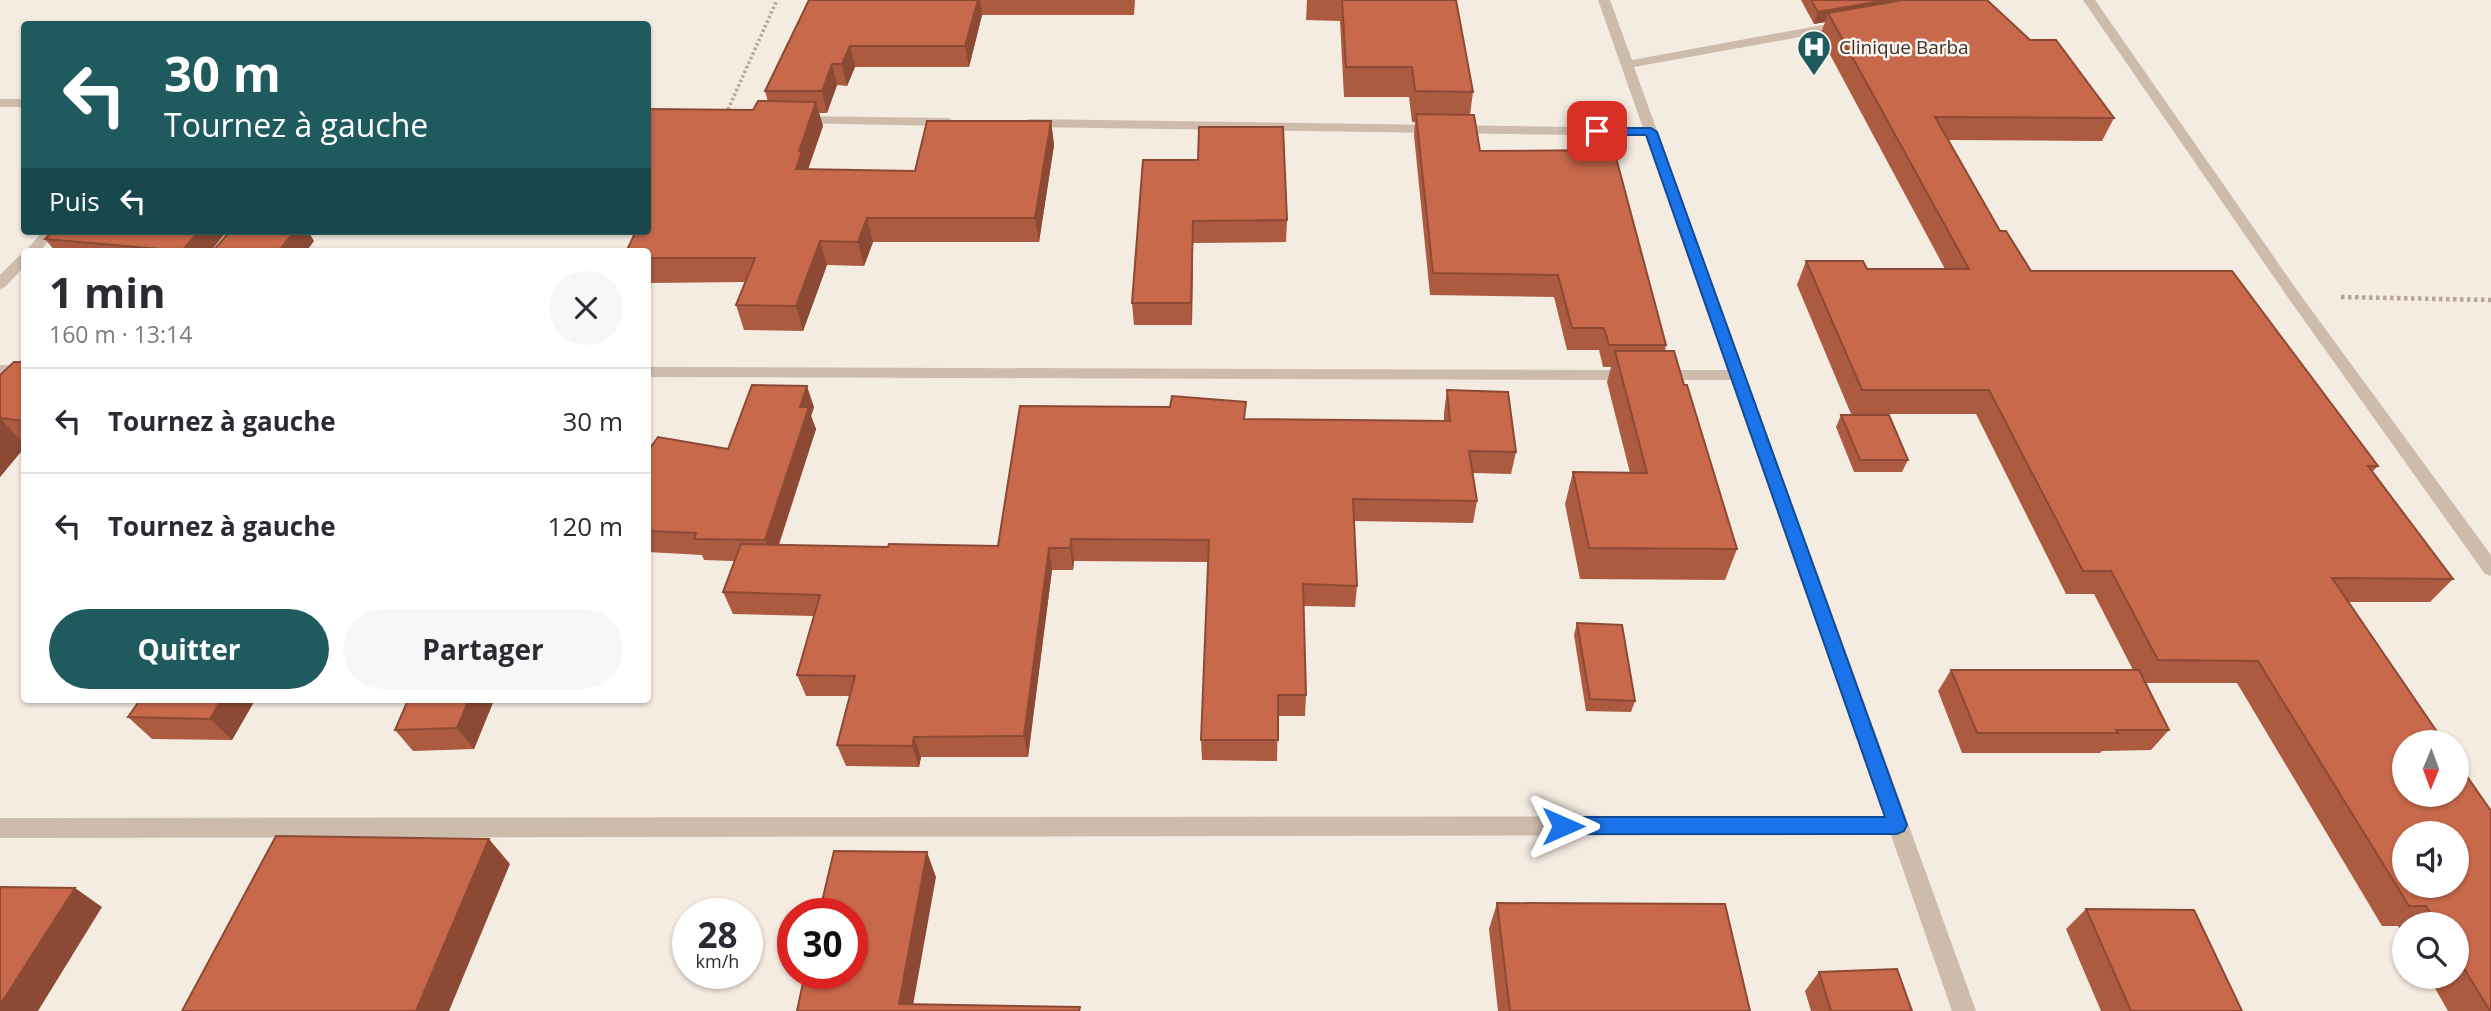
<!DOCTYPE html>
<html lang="fr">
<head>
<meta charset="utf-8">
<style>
	:root { --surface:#fff; --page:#f7f7f7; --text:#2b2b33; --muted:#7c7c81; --line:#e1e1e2; --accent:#1f5a5e }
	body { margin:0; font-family:"Open Sans",sans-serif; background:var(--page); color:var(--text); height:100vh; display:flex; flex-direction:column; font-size:26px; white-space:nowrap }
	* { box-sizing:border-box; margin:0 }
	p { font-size:23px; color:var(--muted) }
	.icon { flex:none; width:38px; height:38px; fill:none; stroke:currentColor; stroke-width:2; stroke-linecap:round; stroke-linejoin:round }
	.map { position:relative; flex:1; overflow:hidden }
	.sheet { position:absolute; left:21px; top:248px; width:630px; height:455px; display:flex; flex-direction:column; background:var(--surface); border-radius:7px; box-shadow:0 2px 5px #0004 }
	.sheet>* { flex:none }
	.top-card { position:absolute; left:21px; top:21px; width:630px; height:214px; border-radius:7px; box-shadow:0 2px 5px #0004; background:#1f5a5e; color:#fff; overflow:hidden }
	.needle { width:46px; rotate:181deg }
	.tools { position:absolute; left:2392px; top:730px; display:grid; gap:14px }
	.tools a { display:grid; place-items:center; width:77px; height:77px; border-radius:50%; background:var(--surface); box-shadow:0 2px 5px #0004; font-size:35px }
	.speed { position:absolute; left:672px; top:898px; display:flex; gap:14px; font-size:35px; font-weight:700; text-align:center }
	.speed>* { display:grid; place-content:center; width:91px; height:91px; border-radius:50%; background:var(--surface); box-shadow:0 2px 5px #0004; line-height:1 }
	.speed small { font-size:18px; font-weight:400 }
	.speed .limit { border:10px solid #d22; background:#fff; color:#111 }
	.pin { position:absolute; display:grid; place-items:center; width:60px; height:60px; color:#fff; margin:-30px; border-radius:14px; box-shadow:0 4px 10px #0006 }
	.me { position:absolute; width:77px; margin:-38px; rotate:90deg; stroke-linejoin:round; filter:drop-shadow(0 0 5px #0008) }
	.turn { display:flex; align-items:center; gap:24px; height:147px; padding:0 28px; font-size:32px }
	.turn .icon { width:91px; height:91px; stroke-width:2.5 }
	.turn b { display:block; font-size:49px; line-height:60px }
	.then { display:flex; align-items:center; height:66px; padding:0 28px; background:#0003; gap:14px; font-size:26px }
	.round { display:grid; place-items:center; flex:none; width:74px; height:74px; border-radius:37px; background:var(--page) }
	.overview { display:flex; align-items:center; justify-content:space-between; height:119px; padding:0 28px }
	h1 { font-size:42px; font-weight:700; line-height:52px }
	.primary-button { display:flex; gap:14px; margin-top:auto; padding:14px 28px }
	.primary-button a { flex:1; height:80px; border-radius:42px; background:var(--accent); color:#fff; font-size:28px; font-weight:700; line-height:80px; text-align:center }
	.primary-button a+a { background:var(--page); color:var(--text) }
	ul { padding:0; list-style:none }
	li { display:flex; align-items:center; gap:21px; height:105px; padding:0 28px; border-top:2px solid var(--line) }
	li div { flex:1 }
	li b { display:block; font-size:26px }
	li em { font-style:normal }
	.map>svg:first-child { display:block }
</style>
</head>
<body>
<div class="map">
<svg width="2491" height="1011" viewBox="0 0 2491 1011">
	<rect width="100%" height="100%" fill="#f4ebe1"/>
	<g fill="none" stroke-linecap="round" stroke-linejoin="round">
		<path stroke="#b9a596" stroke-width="3.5" stroke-dasharray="2.5 2.5" stroke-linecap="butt" d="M726 114 777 0"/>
		<path stroke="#b9a596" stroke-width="4.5" stroke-dasharray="3.5 3.5" stroke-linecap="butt" d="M2341 297 2491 300"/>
		<g fill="#cdbbac" fill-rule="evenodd">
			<path d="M1598 0H1610L1632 60 1844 21 1850 25 1844 29 1634 67 1976 1011H1952L1891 835 0 838V818L1884 816 1731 380H1660L1652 375 1660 370H1728L1646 136 1029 127 1022 123 1029 119 1643 128Z"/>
			<path d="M2083 0H2095L2299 293 2491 555V576L2485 574 2289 299Z"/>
			<rect x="0" y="99" width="24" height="8"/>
			<path d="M798 116 948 118 955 122 948 126 793 123V117Z"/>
			<path d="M43 231H58L39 252 24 253Z"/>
			<path d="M24 254V267L5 287 0 289V275L19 256Z"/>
			<rect x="0" y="365" width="24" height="10"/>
			<path d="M648 367 1632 370 1640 375 1632 380 648 377Z"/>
		</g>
	</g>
	<g fill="#ac5a40">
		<path d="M809 0H1135L1134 15H982L969 67H855L847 86 837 85 827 113H819L823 126 808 170 915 171 1051 121 1054 145 1039 242H873L864 266 827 265 803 331 744 330 736 305 745 282 648 283V252L634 235 439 233 438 231H648L753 110 768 102 765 91Z"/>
		<path d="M1307 0H1456L1473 92 1470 115 1480 151 1666 345 1665 351 1737 549 1725 580 1580 579 1565 504 1573 472 1630 473 1607 382 1611 367H1603L1599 350H1567L1554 297 1430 295 1414 135 1415 122H1412L1409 97H1344L1340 21 1306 20Z"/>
		<path d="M1801 0H1987L2114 118 2102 141 1948 140 2000 231 2031 271 2378 466 2373 471 2453 579 2430 602H2348L2491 1011H2448L2428 976H2457V924H2404V936L2398 926H2382L2237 683H2146L2169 730 2151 750 2102 751 2100 753H1962L1938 691 1951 670H2133L2094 594H2066L1976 414H1851L1797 285 1806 261 1867 269H1945L1820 36 1825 22 1814 24Z"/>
		<path d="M1143 160 1287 220 1286 242 1193 243 1192 325H1134L1132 303Z"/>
		<path d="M53 231H227L210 252H56L45 239Z"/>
		<path d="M24 362V448L0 477V375Z"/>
		<path d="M1447 390 1516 452 1511 474 1473 473 1477 501 1473 523 1354 521 1357 586 1355 607 1303 606 1306 695 1305 716H1278L1277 761 1202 760 1201 740 1208 562 1074 561 1073 570H1052L1028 757H921L919 767 846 766 837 745 850 696H806L797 675 814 616 733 614 723 592 734 561 704 560 702 555 648 552V451L728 449 814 407 811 416 816 429 779 545 888 547 998 546 1246 419 1444 421V413Z"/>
		<path d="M1841 415 1908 460 1902 472H1854L1836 427Z"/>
		<path d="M1577 623 1635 701 1631 712 1586 711 1574 635Z"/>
		<path d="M140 700H255L232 740 152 739 128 717Z"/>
		<path d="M408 700H494L474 749 413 751 395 730Z"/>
		<path d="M1497 903 1750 1011H1498L1489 929Z"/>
		<path d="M2086 909 2242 1011H2101L2066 929Z"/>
		<path d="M1819 972 1912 1011H1811L1805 991Z"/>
	</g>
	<g fill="#8c4a34">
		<path d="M978 0H980L982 15 969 67 965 46Z"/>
		<path d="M1887 0H1945L1828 13 1825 22 1814 24 1818 12Z"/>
		<path d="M850 46 855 67 847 86 842 64Z"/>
		<path d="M832 64 837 85 827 113 822 91Z"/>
		<path d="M816 102 823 126 807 171 796 169 799 151Z"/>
		<path d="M1051 121 1054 145 1039 242 1035 218Z"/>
		<path d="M867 218 873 242 864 266 858 242Z"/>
		<path d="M1193 221V243L1192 325 1191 303Z"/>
		<path d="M199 231H227L210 252H183L182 251Z"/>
		<path d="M295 231H308L314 241 306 252H278Z"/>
		<path d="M820 241 827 265 803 331 796 306Z"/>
		<path d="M807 386 814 407 811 416 816 429 773 561 765 540 800 407Z"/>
		<path d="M0 418 24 444V448L0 477Z"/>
		<path d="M1071 539 1074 561 1073 570 1070 548Z"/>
		<path d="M1049 548 1052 570 1028 757 1024 736Z"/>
		<path d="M221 700H255L232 740 210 719Z"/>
		<path d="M469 700H494L474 749 457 728Z"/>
		<path d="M914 737 921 757 919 767 912 746Z"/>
		<path d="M489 839 510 864 449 1011H416Z"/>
		<path d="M927 852 936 877 912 1011 899 1004Z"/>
		<path d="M75 888 102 907 38 1011H0V1005Z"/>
	</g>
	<g fill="#c8694b" stroke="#8c4a34" stroke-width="2" fill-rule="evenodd">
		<path d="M809 0H978L965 46H850L842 64H832L822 91H765Z"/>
		<path d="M1342 0H1456L1473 92 1415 91 1412 67H1346Z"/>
		<path d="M1811 0H1887L1818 12Z"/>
		<path d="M1903 0H1987L2030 40H2056L2114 118 1935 117 2000 231H2006L2031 271H2232L2378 466H2368L2453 579 2332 578 2444 742H2404V794H2457V762L2491 811V1011H2490L2457 957V924H2437L2426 906H2409L2258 661 2158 660 2111 571H2083L1989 390H1862L1806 261H1863L1867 269H1969L1828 13ZM2404 833H2457V886H2404Z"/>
		<path d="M758 101 816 102 799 151H802L796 169 915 171 927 121H1051L1035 218H867L858 242 820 241 796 306 736 305 755 258H648V252H626L636 231H648V109L753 110Z"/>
		<path d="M1416 114 1474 115 1480 151 1614 150 1666 345H1609L1604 328H1572L1558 275 1433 273Z"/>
		<path d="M1199 127H1283L1287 220 1193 221 1191 303H1132L1143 160H1198Z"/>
		<path d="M53 231H199L182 251 45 239Z"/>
		<path d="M230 231H295L278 252H212Z"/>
		<path d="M1615 351H1674L1684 385H1687L1737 549 1589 548 1573 472 1647 473Z"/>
		<path d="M14 362H24V421L0 418V375Z"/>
		<path d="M752 385 807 386 800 407H809L765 540 694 539 696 533 648 531V451L658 437 728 449Z"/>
		<path d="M1447 390 1508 392 1516 452 1469 451 1477 501 1353 499 1357 586 1303 584 1306 695H1278V740H1201L1209 540 1071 539 1070 548H1049L1024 736 914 737 912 746 837 745 855 676 797 675 820 595 723 592 741 544 888 547 889 544 998 546 1020 406 1170 407 1172 396 1246 402 1244 419 1450 421Z"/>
		<path d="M1841 415H1889L1908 460H1860Z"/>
		<path d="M1577 623 1622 625 1635 701 1590 699Z"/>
		<path d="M1951 670H2139L2169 730H2116L2118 733H1977Z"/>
		<path d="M140 700H221L210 719 128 717Z"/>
		<path d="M408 700H469L457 728 395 730Z"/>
		<path d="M276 836 489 839 416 1011H182Z"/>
		<path d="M834 851 927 852 899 1004 1080 1007 1079 1011H797L805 973H852V914H819Z"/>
		<path d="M0 887 75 888 0 1005Z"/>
		<path d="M1497 903 1725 904 1750 1011H1510Z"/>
		<path d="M2086 909 2194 910 2242 1011H2131Z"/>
		<path d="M1897 969 1912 1011H1831L1819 972Z"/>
	</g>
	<path fill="#1a73e8" stroke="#114b97" stroke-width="2" d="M1592 128H1651L1657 132 1907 825 1904 831 1897 834H1563L1556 832 1553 826 1556 820 1563 817H1885L1646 135H1597L1592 133Z"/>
	<defs>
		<g id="hospital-pin" transform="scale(1.75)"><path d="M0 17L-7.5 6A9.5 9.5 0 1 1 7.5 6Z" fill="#1f5a5e" stroke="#fbf5ee"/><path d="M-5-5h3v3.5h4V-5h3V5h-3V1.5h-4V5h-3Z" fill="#fff"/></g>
	</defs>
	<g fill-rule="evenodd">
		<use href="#hospital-pin" x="1814" y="47"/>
	</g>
	<g text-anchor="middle" stroke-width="5" stroke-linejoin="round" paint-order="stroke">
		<g font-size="19" fill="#3b302b" stroke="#fbf5ee" text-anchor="start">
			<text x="1839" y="54">Clinique Barba</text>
		</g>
	</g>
</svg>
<div class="tools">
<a><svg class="needle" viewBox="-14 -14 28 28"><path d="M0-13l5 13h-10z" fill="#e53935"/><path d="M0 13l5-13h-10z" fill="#7c7c81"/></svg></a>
<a><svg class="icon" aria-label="sound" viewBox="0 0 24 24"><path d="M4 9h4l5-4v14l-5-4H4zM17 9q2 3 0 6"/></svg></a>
<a><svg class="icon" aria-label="search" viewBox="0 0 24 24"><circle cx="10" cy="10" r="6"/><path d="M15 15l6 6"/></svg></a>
</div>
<div class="speed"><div>28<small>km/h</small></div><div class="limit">30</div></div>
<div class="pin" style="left:1597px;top:131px;background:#d93025"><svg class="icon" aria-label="arrive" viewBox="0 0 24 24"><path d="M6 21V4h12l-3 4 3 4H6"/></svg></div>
<svg class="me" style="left:1563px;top:826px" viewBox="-20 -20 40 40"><path d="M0-17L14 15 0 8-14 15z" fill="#1a73e8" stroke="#fff" stroke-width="4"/></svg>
<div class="top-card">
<div class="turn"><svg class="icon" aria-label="left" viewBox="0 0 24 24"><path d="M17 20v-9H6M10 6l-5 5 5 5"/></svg><div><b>30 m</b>Tournez à gauche</div></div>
<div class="then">Puis<svg class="icon" aria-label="left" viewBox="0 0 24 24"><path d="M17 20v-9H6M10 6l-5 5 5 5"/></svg></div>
</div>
<section class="sheet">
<div class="overview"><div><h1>1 min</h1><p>160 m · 13:14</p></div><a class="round"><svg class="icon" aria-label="close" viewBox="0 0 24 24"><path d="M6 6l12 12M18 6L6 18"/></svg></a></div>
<ul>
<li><svg class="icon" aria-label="left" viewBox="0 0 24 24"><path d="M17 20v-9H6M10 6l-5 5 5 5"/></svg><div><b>Tournez à gauche</b></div><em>30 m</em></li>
<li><svg class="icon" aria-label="left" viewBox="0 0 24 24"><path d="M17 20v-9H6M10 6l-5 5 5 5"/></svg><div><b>Tournez à gauche</b></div><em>120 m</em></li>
</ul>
<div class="primary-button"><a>Quitter</a><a>Partager</a></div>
</section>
</div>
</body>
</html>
